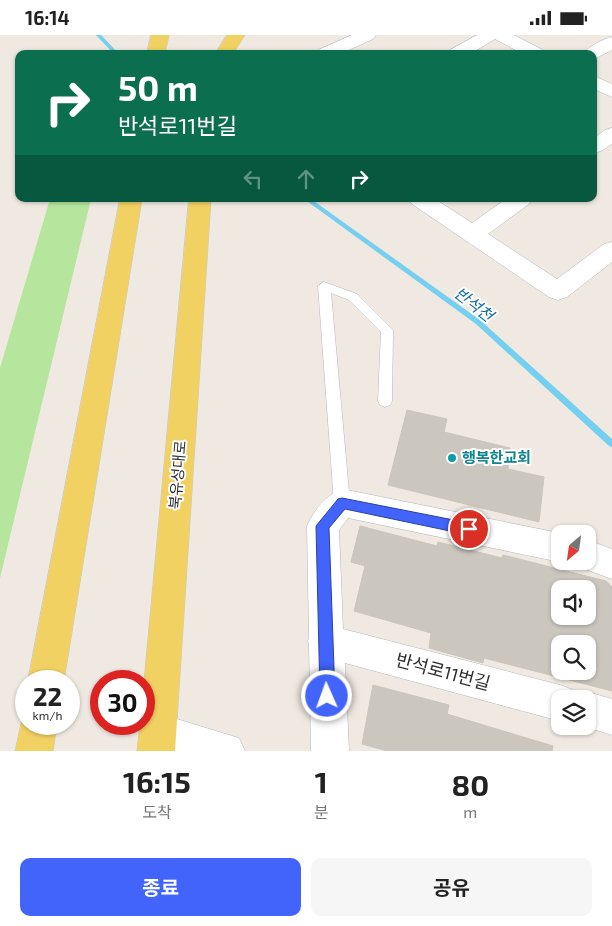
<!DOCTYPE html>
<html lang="ko">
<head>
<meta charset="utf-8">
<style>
	:root { --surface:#fff; --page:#f6f6f6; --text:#222; --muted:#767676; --accent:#4264fb }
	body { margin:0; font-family:"Exo 2","Noto Sans KR",sans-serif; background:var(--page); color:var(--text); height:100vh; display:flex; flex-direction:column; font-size:19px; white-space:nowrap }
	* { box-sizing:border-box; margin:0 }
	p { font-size:16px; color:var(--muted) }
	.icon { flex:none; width:28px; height:28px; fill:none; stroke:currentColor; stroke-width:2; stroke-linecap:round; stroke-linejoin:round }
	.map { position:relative; height:716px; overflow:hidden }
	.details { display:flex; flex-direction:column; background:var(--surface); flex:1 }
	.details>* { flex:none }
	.hud { position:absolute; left:15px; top:15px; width:582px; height:152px; border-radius:10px; box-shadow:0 1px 4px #0004; background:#0b6e4f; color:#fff; overflow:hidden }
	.needle { width:32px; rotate:209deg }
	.fabs { position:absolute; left:551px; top:490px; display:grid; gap:10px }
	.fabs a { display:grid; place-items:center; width:45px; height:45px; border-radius:10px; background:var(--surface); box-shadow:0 1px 4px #0004; font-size:25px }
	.speed { position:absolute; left:15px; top:635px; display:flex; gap:10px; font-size:25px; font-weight:700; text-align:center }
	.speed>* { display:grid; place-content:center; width:65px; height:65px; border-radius:50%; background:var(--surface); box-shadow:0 1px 4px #0004; line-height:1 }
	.speed small { font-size:12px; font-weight:400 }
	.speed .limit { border:8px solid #d22; background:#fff; color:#111 }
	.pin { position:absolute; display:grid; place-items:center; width:42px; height:42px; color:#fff; margin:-21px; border:2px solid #fff; border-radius:50%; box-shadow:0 1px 5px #0007 }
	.me { position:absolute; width:55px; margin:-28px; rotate:358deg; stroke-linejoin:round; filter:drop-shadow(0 0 4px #0008) }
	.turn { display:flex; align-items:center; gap:18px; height:105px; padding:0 20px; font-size:22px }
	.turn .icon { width:65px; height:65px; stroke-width:2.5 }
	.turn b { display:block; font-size:35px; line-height:42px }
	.lanes { display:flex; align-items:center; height:48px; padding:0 20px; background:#0003; justify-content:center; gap:25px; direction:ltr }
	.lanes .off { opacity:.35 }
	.eta { display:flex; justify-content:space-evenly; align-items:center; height:85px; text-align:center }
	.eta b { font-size:30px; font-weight:700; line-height:35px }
	.primary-button { display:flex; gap:10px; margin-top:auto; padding:10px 20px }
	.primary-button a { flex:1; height:58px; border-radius:10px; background:var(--accent); color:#fff; font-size:20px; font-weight:700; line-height:58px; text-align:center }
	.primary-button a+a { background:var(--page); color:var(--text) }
	.status { display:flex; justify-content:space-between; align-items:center; height:35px; padding:0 25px; background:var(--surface); direction:ltr }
	.status svg { height:14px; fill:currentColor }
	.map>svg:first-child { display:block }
</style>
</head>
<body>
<div class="status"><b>16:14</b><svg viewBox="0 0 49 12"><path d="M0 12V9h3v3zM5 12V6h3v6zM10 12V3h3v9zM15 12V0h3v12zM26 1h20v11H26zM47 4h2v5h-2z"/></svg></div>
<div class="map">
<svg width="612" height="716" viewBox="0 0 612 716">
	<rect width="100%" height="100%" fill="#efe9e1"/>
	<path fill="#b6e59e" d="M50 164H91L0 543V333Z"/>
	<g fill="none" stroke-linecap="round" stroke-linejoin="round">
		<g fill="#75cff0" fill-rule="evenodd">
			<path d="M96 0H101L119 19H114Z"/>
			<path d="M304 164H311L480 285 612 404V412L609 411 476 289Z"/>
		</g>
	</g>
	<g fill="#cbc7bf" stroke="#cbc5ba" fill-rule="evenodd">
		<path d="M407 375 447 384 444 397 510 413 508 434 544 442 539 487 388 450Z"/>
		<path d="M360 491 437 511 438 507 502 523 503 520 606 546 612 552V656L484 623 483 628 429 613 431 598 354 576 365 531 351 527ZM560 554H588V581H560ZM560 609H588V636H560Z"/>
		<path d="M373 650 449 670 447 679 553 711 552 716H387L362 709Z"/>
	</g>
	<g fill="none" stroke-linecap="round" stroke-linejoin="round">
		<g stroke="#b4b7c1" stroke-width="1">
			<path id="lane" d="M324 247 357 259 393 295 392 366 390 370 385 372 380 370 378 366 381 297 349 265 331 258 350 468 347 473 342 475 337 473 334 468 318 251Z"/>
		</g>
		<g stroke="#b4b7c1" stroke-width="1">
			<g id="street">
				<path d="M352 0H376L373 4 340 19H315L318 15Z"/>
				<path d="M477 0H514L543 15 546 19H523L495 4 470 19H447L450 15Z"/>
				<path d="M612 2V15L594 24V19H583C589 11 603 4 612 2Z"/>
				<path d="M594 41 612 49V62L594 54Z"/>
				<path d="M612 93V109L601 116 594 118V103L605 95Z"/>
				<path d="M409 164H435L472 188 506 164H532L529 169 488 199 557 244 604 209 612 207V227L567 262 558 265 549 262 412 169Z"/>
				<path d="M342 454 564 499H560V526H562L560 527 348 483 339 495 343 594 560 650 573 655 576 662 588 657 612 664V700L583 691H588V664H560V686L345 628 349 716H311L309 610 308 606 309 602 307 491C314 475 326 460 342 454Z"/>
				<path d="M588 505 612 514V544L577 531 575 526H588Z"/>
				<path d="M157 678 239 703 245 716H162L144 709 139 696 142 689H144V683Z"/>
			</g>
		</g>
		<g stroke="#c9c9c9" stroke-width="1">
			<g id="primary">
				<path d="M151 0H169L165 19H147Z"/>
				<path d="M227 0H245L233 19H215Z"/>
				<path d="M120 164H142L64 646H28Z"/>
				<path d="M189 164H211L175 716H137L140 689H144V647Z"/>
				<path d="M26 676V689H57L53 716H15L21 689Z"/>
			</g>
		</g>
		<use href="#lane" fill="#fff" fill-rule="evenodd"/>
		<use href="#street" fill="#fff" fill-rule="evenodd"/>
		<use href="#primary" fill="#f2d163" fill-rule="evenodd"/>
	</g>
	<path fill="#4264fb" stroke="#2b41a3" d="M342 463 469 488 474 490 476 494 474 498 469 500 345 474 329 493 335 661 333 666 327 669 322 666 320 661 316 491 338 464Z"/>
	<circle fill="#0f9aa8" stroke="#fff" stroke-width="2" cx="452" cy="423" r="5"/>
	<g text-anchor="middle" stroke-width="4" stroke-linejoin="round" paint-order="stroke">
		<g font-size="15" font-weight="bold" fill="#0d838f" stroke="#fff" text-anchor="start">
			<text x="462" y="428">행복한교회</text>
		</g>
		<g font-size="15" fill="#2e2e2e" stroke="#fff">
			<text transform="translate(178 440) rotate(-85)" y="5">북유성대로</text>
		</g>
		<g font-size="16" font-style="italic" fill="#0d6fa3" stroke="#fff">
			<text transform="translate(474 269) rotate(38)" y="6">반석천</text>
		</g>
		<g font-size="18" fill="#2e2e2e" stroke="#fff">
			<text transform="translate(443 637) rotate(15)" y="6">반석로11번길</text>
		</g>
	</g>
</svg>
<div class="fabs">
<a><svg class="needle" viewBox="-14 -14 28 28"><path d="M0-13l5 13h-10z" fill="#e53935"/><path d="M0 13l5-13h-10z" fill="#767676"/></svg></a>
<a><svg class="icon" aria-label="sound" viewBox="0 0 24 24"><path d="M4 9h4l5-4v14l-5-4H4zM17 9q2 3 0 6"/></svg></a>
<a><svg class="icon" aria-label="search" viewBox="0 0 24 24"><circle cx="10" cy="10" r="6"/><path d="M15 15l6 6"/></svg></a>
<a><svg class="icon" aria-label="layers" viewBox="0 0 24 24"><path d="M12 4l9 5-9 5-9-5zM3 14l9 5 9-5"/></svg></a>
</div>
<div class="speed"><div>22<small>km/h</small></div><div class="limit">30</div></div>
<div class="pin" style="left:469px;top:494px;background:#d93025"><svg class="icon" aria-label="arrive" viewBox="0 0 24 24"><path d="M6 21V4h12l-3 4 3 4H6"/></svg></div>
<svg class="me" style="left:327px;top:661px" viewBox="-20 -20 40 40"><circle r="17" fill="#4264fb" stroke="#fff" stroke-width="3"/><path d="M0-11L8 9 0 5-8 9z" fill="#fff"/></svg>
<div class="hud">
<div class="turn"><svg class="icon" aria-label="right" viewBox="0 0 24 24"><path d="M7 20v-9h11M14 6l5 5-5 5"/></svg><div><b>50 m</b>반석로11번길</div></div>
<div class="lanes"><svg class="icon off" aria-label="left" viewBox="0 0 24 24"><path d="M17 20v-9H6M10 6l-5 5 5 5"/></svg><svg class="icon off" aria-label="ahead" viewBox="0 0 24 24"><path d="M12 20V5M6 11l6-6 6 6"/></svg><svg class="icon" aria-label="right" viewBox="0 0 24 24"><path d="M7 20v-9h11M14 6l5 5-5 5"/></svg></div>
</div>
</div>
<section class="details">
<div class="eta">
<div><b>16:15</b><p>도착</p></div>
<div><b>1</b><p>분</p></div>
<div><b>80</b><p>m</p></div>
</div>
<div class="primary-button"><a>종료</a><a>공유</a></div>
</section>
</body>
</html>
